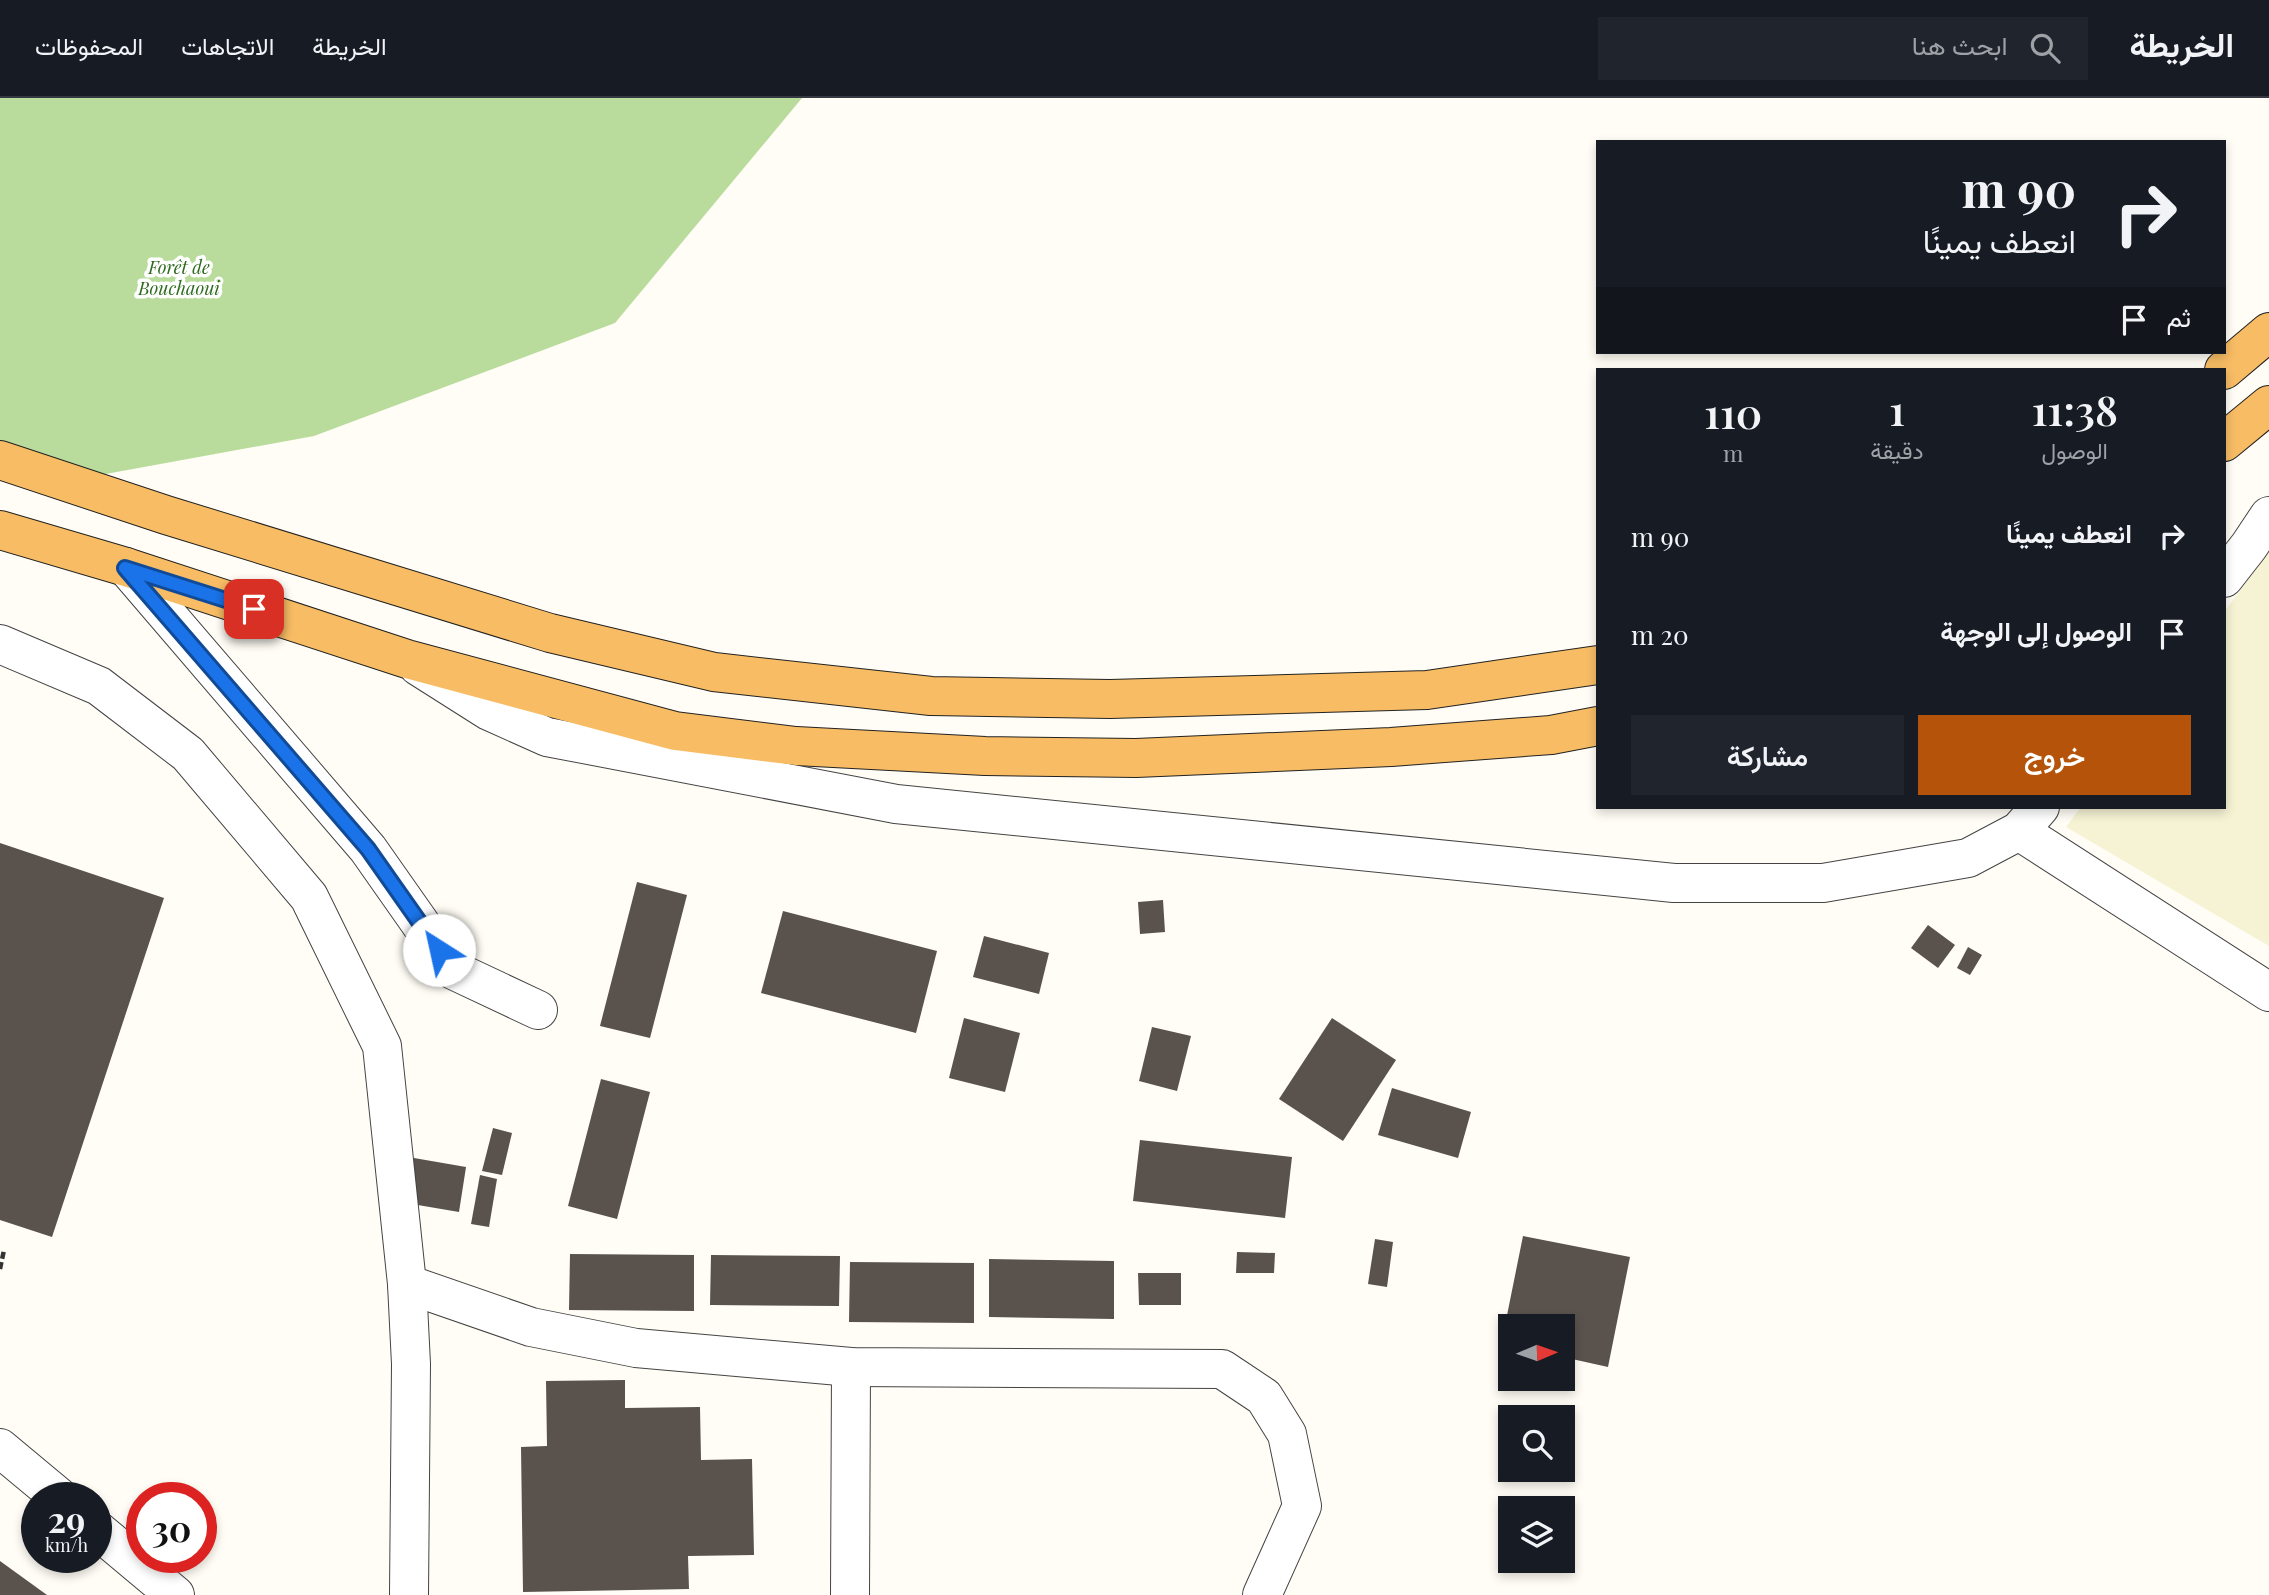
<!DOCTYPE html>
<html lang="ar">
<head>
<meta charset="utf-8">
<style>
	:root { --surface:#171b24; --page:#20242c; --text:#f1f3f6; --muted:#9ea1a6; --line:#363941; --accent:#b45309 }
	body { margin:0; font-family:"Playfair Display",Vazirmatn,serif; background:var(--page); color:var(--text); direction:rtl; height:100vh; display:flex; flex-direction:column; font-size:26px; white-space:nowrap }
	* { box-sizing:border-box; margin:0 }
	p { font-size:23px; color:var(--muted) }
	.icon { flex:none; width:38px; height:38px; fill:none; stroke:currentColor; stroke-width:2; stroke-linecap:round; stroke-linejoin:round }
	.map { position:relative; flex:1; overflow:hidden; direction:ltr }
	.details { position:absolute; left:1596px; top:270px; width:630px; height:441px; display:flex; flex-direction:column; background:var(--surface); border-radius:0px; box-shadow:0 4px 10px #0003; direction:rtl }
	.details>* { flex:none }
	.banner { position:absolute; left:1596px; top:42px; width:630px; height:214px; border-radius:0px; box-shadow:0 4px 10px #0003; direction:rtl; background:#171b24; color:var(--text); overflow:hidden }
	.needle { width:46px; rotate:88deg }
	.controls { position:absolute; left:1498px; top:1216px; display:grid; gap:14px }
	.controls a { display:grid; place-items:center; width:77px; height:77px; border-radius:0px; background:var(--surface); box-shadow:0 4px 10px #0003; font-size:35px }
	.speed { position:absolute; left:21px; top:1384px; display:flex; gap:14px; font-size:35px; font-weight:700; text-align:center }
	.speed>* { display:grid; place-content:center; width:91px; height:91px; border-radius:50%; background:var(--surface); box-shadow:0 4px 10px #0003; line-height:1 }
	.speed small { font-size:18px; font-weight:400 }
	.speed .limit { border:10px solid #d22; background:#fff; color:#111 }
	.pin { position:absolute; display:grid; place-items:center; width:60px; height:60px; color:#fff; margin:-30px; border-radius:14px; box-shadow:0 4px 10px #0006 }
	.me { position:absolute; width:77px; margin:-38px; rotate:325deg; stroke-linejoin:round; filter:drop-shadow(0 0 5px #0008) }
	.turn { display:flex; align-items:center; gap:24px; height:147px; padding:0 35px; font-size:32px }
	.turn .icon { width:91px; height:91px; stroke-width:2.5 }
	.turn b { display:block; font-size:49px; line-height:60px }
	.then { display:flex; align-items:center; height:66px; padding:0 35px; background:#0003; gap:14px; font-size:26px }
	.eta { display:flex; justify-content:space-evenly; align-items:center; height:119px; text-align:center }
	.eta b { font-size:42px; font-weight:600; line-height:49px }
	.cta { display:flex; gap:14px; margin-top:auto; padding:14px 35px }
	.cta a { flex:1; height:80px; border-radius:0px; background:var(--accent); color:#fff; font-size:28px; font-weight:600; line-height:80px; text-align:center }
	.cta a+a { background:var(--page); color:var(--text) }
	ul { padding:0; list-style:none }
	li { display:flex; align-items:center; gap:21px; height:98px; padding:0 35px }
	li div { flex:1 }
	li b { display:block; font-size:26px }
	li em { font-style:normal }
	header { display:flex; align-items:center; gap:42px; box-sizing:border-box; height:98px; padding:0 35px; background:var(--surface); border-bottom:2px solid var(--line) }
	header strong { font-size:33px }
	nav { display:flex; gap:38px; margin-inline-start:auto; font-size:24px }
	.search { width:490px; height:63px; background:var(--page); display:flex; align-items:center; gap:18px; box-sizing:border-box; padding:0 24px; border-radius:0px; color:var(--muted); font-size:26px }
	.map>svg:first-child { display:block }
</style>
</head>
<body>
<header>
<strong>الخريطة</strong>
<div class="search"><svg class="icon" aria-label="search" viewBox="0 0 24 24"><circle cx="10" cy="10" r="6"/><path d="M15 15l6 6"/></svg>ابحث هنا</div>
<nav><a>الخريطة</a><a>الاتجاهات</a><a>المحفوظات</a></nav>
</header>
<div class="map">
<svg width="2269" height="1497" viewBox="0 0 2269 1497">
	<rect width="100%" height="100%" fill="#fffdf5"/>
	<path fill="#f6f3d4" d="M2269 454V848L2066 729 2081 709H2224V514Z"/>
	<path fill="#b9dc9c" d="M0 0H802L615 225 314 338 62 384 0 360Z"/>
	<g fill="#5a524d">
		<path d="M0 745 164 800 52 1139 0 1122Z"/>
		<path d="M637 784 687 797 650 940 600 928Z"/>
		<path d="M1163 802 1165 834 1140 836 1138 804Z"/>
		<path d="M783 813 937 853 916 935 761 895Z"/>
		<path d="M1928 827 1955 847 1938 870 1911 850Z"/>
		<path d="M984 838 1049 855 1039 896 973 879Z"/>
		<path d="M1968 849 1982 857 1970 877 1957 870Z"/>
		<path d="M964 920 1020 935 1005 994 949 980Z"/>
		<path d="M1332 920 1396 962 1343 1043 1279 1001Z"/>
		<path d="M1152 929 1191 938 1177 993 1139 983Z"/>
		<path d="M601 981 650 994 617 1121 568 1108Z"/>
		<path d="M1392 990 1471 1014 1458 1060 1378 1037Z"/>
		<path d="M493 1030 512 1035 502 1077 482 1073Z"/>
		<path d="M1140 1042 1292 1059 1285 1120 1133 1103Z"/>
		<path d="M414 1060 466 1069 459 1114 406 1105Z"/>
		<path d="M480 1077 497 1081 489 1129 471 1126Z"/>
		<path d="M1523 1138 1630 1159 1608 1269 1563 1259V1228H1510V1249L1501 1247Z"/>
		<path d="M1375 1141 1393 1144 1387 1189 1368 1186Z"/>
		<path d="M1237 1154 1275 1155 1274 1175H1236Z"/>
		<path d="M570 1156 694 1157V1213L569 1212Z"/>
		<path d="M711 1157 840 1158 839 1208 710 1207Z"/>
		<path d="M989 1161 1114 1163V1221L989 1219Z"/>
		<path d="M850 1164 974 1165V1225L849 1224Z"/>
		<path d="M1138 1175H1181V1207H1139Z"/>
		<path d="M625 1282V1310L700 1309 701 1362 752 1361 754 1457 688 1458 689 1491 523 1494 521 1349 547 1348 546 1283Z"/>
		<path d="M0 1463 47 1497H0Z"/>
	</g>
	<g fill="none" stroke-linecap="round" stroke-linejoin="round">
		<g stroke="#444" stroke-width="40">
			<g id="minor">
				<path d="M126 469 368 751 453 872 538 912"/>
				<path d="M2224 480 2249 448 2269 418"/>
				<path d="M0 546 99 588 188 656 309 799 382 948 407 1186 411 1266 409 1497"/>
				<path d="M418 568 489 613 547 639 896 706 1674 785H1823L1968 760 2019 733 2040 709"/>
				<path d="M2019 733 2269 894"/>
				<path d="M407 1186 531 1229 636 1250 851 1269 1222 1271 1264 1299 1287 1336 1302 1408 1262 1497"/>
				<path d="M0 1350 60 1400"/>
				<path d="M96 1431 175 1497"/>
				<path d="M850 1497 851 1269"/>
			</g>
		</g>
		<g stroke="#222" stroke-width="40">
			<g id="trunk">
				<path d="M2224 272 2269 234"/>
				<path d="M2224 344 2269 307"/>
				<path d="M0 362 166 417 550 535 714 574 931 598 1110 601 1427 592 1598 567"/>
				<path d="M0 432 126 469 407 561 675 633 796 648 985 658 1136 660 1391 649 1551 637 1598 628"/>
			</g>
		</g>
		<path stroke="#333" stroke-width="4.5" stroke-dasharray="7 3.5" stroke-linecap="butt" d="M0 1171 4 1152"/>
		<use href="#minor" stroke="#fff" stroke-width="38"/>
		<use href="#trunk" stroke="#f7bc64" stroke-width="38"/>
	</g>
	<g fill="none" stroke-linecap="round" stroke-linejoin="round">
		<g stroke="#114b97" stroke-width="18">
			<path id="route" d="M254 511 125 470 368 751 439 852"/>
		</g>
		<use href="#route" stroke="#1a73e8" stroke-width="12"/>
	</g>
	<g text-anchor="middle" stroke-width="7" stroke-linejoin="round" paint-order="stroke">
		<g font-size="18" font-style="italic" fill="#2f6b1f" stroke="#fff">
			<text x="179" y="176">Forêt de<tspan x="179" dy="21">Bouchaoui</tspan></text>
		</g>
	</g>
</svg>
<div class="controls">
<a><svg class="needle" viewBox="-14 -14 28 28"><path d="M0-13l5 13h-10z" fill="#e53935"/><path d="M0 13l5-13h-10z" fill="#9ea1a6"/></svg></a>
<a><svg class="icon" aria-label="search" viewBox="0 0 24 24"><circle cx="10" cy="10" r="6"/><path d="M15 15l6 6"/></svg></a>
<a><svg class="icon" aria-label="layers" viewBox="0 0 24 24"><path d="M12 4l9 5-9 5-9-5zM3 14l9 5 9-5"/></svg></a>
</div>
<div class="speed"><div>29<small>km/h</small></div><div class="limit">30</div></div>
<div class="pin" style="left:254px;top:511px;background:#d93025"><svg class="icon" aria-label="arrive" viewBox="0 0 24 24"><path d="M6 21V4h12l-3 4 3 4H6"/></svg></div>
<svg class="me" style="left:439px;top:852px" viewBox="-20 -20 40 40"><circle r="19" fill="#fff"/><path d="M0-13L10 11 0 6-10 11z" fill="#1a73e8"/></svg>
<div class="banner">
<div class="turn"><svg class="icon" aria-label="right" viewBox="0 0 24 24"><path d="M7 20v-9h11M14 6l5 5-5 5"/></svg><div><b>90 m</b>انعطف يمينًا</div></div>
<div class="then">ثم<svg class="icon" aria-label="arrive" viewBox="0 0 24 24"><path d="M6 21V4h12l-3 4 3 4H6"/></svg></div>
</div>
<section class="details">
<div class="eta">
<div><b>11:38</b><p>الوصول</p></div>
<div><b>1</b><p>دقيقة</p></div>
<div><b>110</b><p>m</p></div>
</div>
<ul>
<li><svg class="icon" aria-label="right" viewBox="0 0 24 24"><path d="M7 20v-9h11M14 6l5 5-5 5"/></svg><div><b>انعطف يمينًا</b></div><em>90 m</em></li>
<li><svg class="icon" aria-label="arrive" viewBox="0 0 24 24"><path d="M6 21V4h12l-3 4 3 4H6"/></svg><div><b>الوصول إلى الوجهة</b></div><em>20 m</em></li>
</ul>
<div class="cta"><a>خروج</a><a>مشاركة</a></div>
</section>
</div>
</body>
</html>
